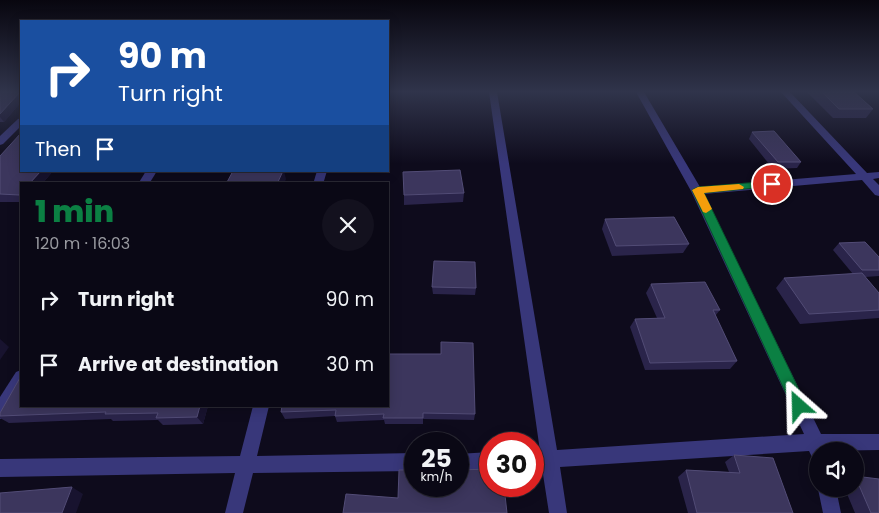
<!DOCTYPE html>
<html lang="en">
<head>
<meta charset="utf-8">
<style>
	:root { --surface:#0a0815; --page:#13111e; --text:#f1f3f6; --muted:#999aa0; --line:#2a2934; --accent:#0b8043 }
	body { margin:0; font-family:Poppins,sans-serif; background:var(--page); color:var(--text); height:100vh; display:flex; flex-direction:column; font-size:19px; white-space:nowrap }
	* { box-sizing:border-box; margin:0 }
	p { font-size:16px; color:var(--muted) }
	.icon { flex:none; width:28px; height:28px; fill:none; stroke:currentColor; stroke-width:2; stroke-linecap:round; stroke-linejoin:round }
	.map { position:relative; flex:1; overflow:hidden }
	.side { position:absolute; left:20px; top:182px; width:369px; height:225px; display:flex; flex-direction:column; background:var(--surface); border-radius:0px; box-shadow:0 2px 12px #0003,0 0 0 1px var(--line) }
	.side>* { flex:none }
	.top-card { position:absolute; left:20px; top:20px; width:369px; height:152px; border-radius:0px; box-shadow:0 2px 12px #0003,0 0 0 1px var(--line); background:#1a4fa0; color:#fff; overflow:hidden }
	.controls { position:absolute; left:809px; top:442px; display:grid; gap:10px }
	.controls a { display:grid; place-items:center; width:55px; height:55px; border-radius:50%; background:var(--surface); box-shadow:0 2px 12px #0003,0 0 0 1px var(--line); font-size:25px }
	.speed { position:absolute; left:404px; top:432px; display:flex; gap:10px; font-size:25px; font-weight:700; text-align:center }
	.speed>* { display:grid; place-content:center; width:65px; height:65px; border-radius:50%; background:var(--surface); box-shadow:0 2px 12px #0003,0 0 0 1px var(--line); line-height:1 }
	.speed small { font-size:12px; font-weight:400 }
	.speed .limit { border:8px solid #d22; background:#fff; color:#111 }
	.pin { position:absolute; display:grid; place-items:center; width:42px; height:42px; color:#fff; margin:-21px; border:2px solid #fff; border-radius:50%; box-shadow:0 1px 5px #0007 }
	.me { position:absolute; width:55px; margin:-28px; rotate:335deg; stroke-linejoin:round; filter:drop-shadow(0 0 4px #0008) }
	.turn { display:flex; align-items:center; gap:18px; height:105px; padding:0 15px; font-size:22px }
	.turn .icon { width:65px; height:65px; stroke-width:2.5 }
	.turn b { display:block; font-size:35px; line-height:42px }
	.then { display:flex; align-items:center; height:48px; padding:0 15px; background:#0003; gap:10px; font-size:19px }
	.round { display:grid; place-items:center; flex:none; width:52px; height:52px; border-radius:26px; background:var(--page) }
	.overview { display:flex; align-items:center; justify-content:space-between; height:85px; padding:0 15px }
	h1 { font-size:30px; font-weight:800; line-height:38px; color:var(--accent) }
	ul { padding:0; list-style:none }
	li { display:flex; align-items:center; gap:15px; height:65px; padding:0 15px }
	li div { flex:1 }
	li b { display:block; font-size:19px }
	li em { font-style:normal }
	.map>svg:first-child { display:block }
</style>
</head>
<body>
<div class="map">
<svg width="879" height="513" viewBox="0 0 879 513">
	<rect width="100%" height="100%" fill="#0e0b1c"/>
	<g fill="none" stroke-linecap="round" stroke-linejoin="round">
		<g fill="#38377a" fill-rule="evenodd">
			<path d="M489 92H497L557 450 804 434 691 191 636 92H644L700 187 856 174 781 92H790L867 173 879 172V178L873 179 879 185V196L875 195 862 180 704 194 821 434H879V450L818 451V459L812 457 809 451 560 467 567 513H549L542 468 532 469V451H540Z"/>
			<path d="M21 118V126L3 144 0 145V136L18 119Z"/>
			<path d="M146 171H157L149 184H138Z"/>
			<path d="M317 171H327L323 184H313Z"/>
			<path d="M21 370V390L6 416 0 419V397L16 372Z"/>
			<path d="M253 406H269L257 456 415 453V471L253 473 243 513H225L235 473 0 477V459L240 456Z"/>
			<path d="M490 452V470H458V454Z"/>
			<path d="M818 489H836L841 513H823Z"/>
		</g>
	</g>
	<g fill="#2a244a">
		<path d="M0 92H21V102L4 122H0Z"/>
		<path d="M807 92H854L873 109 866 118H833Z"/>
		<path d="M752 132 801 162 797 168 773 169 749 139Z"/>
		<path d="M0 156 21 171H53L42 184H21V202H0Z"/>
		<path d="M464 193 463 202 404 205V195Z"/>
		<path d="M605 219 689 244 683 253 612 256 602 229Z"/>
		<path d="M839 243 879 257V276L865 277 879 293V318L800 324 776 288 784 278 853 274 833 250Z"/>
		<path d="M651 284 720 310 715 316 737 361 730 369 645 370 630 327 635 319 657 318 646 293Z"/>
		<path d="M432 287 476 288 475 295 433 294Z"/>
		<path d="M21 406H208L203 424 163 425 158 420 113 421 111 419 9 423 0 418V413Z"/>
		<path d="M282 406 475 414 474 420 423 419V424H385L384 420 337 422 335 416 285 419 281 412Z"/>
		<path d="M734 455 793 513H688L678 477 686 470 729 472 725 462Z"/>
		<path d="M855 476 879 513H855L845 489H855Z"/>
	</g>
	<g fill="#18132f">
		<path d="M20 92H21V102L4 122 0 117V114Z"/>
		<path d="M41 171H53L42 184H29Z"/>
		<path d="M283 171H284L286 179 284 184H277Z"/>
		<path d="M0 339 9 347 0 360Z"/>
		<path d="M200 406H208L203 424 197 417Z"/>
		<path d="M72 487 83 494 76 513H62Z"/>
	</g>
	<g fill="#3c365d" stroke="#524c76">
		<path d="M0 92H20L0 114Z"/>
		<path d="M822 92H854L873 109H839Z"/>
		<path d="M774 131 801 162H778L752 132Z"/>
		<path d="M21 133V171H41L29 184H21V192L19 195 0 194V156Z"/>
		<path d="M460 170 464 193 404 195 403 172Z"/>
		<path d="M233 171H283L277 184H226Z"/>
		<path d="M674 217 689 244 616 246 605 219Z"/>
		<path d="M865 242 879 257V270H862L839 243Z"/>
		<path d="M434 261 475 262 476 288 432 287Z"/>
		<path d="M862 273 879 293V310L809 314 784 278Z"/>
		<path d="M705 282 720 310H713L737 361 650 363 635 319 665 318 651 284Z"/>
		<path d="M441 342 473 343 475 414 423 413V418H383L384 414 335 416 336 410 281 412 282 406H388V354H441Z"/>
		<path d="M21 376V406H200L197 417 156 418 158 413 105 414 106 412 0 416V413Z"/>
		<path d="M734 455 773 458 793 513H697L686 470 740 473Z"/>
		<path d="M490 469V486H504L507 513H343L346 494 398 498 399 470H415V486H458V470Z"/>
		<path d="M855 476 879 479V513H871Z"/>
		<path d="M72 487 62 513H0V493Z"/>
	</g>
	<linearGradient id="sky" x2="0" y2="1"><stop stop-color="#08060f"/><stop offset="0.56" stop-color="#30344b"/><stop offset="1" stop-color="#30344b" stop-opacity="0"/></linearGradient>
	<rect width="879" height="164" fill="url(#sky)"/>
	<path fill="#0b8043" stroke="#07532c" d="M772 181 776 184 775 186 704 193 807 406 804 411 799 413 794 411 692 190 698 187Z"/>
	<path fill="#f59e0b" d="M739 184 744 187 743 189 704 193 712 209 706 213 703 212 692 190 698 187Z"/>
</svg>
<div class="controls">
<a><svg class="icon" aria-label="sound" viewBox="0 0 24 24"><path d="M4 9h4l5-4v14l-5-4H4zM17 9q2 3 0 6"/></svg></a>
</div>
<div class="speed"><div>25<small>km/h</small></div><div class="limit">30</div></div>
<div class="pin" style="left:772px;top:184px;background:#d93025"><svg class="icon" aria-label="arrive" viewBox="0 0 24 24"><path d="M6 21V4h12l-3 4 3 4H6"/></svg></div>
<svg class="me" style="left:799px;top:406px" viewBox="-20 -20 40 40"><path d="M0-17L14 15 0 8-14 15z" fill="#0b8043" stroke="#fff" stroke-width="4"/></svg>
<div class="top-card">
<div class="turn"><svg class="icon" aria-label="right" viewBox="0 0 24 24"><path d="M7 20v-9h11M14 6l5 5-5 5"/></svg><div><b>90 m</b>Turn right</div></div>
<div class="then">Then<svg class="icon" aria-label="arrive" viewBox="0 0 24 24"><path d="M6 21V4h12l-3 4 3 4H6"/></svg></div>
</div>
<section class="side">
<div class="overview"><div><h1>1 min</h1><p>120 m · 16:03</p></div><a class="round"><svg class="icon" aria-label="close" viewBox="0 0 24 24"><path d="M6 6l12 12M18 6L6 18"/></svg></a></div>
<ul>
<li><svg class="icon" aria-label="right" viewBox="0 0 24 24"><path d="M7 20v-9h11M14 6l5 5-5 5"/></svg><div><b>Turn right</b></div><em>90 m</em></li>
<li><svg class="icon" aria-label="arrive" viewBox="0 0 24 24"><path d="M6 21V4h12l-3 4 3 4H6"/></svg><div><b>Arrive at destination</b></div><em>30 m</em></li>
</ul>
</section>
</div>
</body>
</html>
